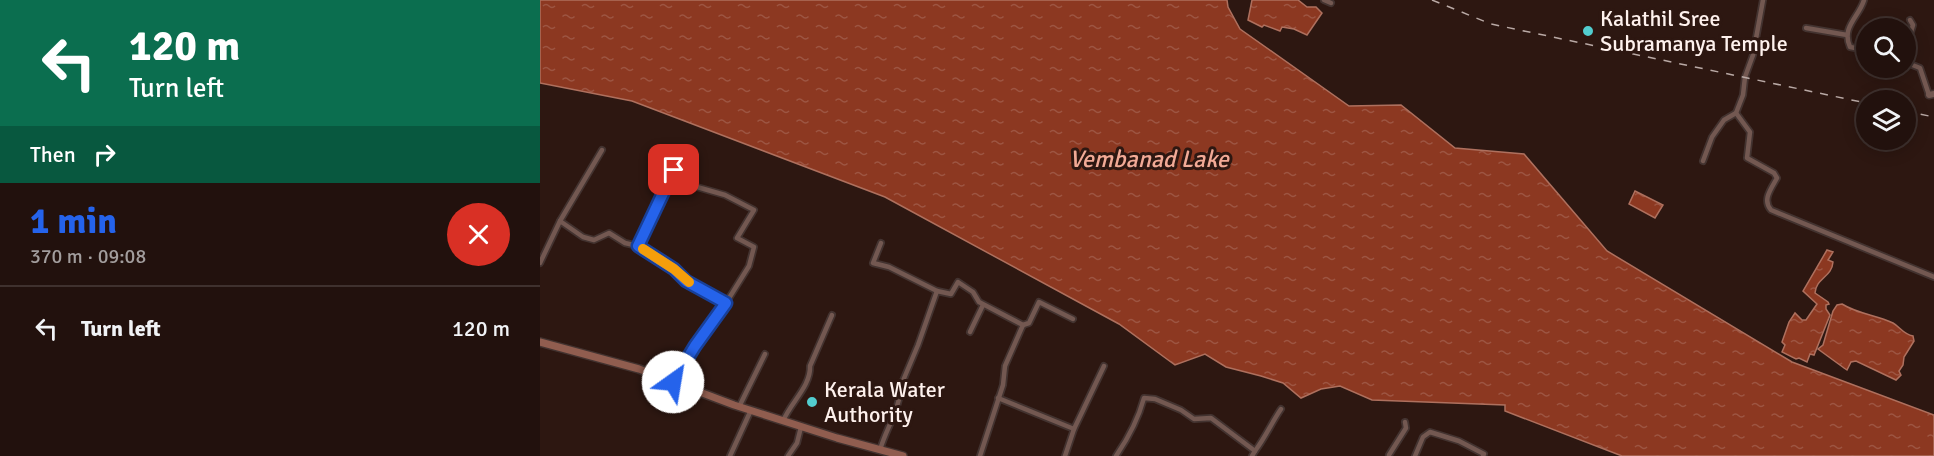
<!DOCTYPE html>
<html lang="en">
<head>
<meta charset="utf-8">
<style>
	:root { --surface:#22110d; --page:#2a1a16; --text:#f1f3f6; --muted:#a29d9d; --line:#3f312e; --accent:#2563eb }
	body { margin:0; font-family:Signika,sans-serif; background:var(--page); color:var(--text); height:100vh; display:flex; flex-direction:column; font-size:22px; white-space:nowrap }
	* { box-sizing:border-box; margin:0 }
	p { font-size:20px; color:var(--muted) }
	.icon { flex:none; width:33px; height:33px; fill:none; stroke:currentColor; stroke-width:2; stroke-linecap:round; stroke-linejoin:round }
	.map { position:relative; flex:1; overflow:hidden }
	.drawer { display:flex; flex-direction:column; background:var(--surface); width:540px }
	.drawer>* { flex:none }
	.guide { background:#0b6e4f; color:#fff; overflow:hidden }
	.controls { position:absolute; left:1316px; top:18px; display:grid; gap:12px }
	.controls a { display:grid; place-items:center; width:60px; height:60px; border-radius:50%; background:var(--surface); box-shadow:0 3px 15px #0003,0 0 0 2px var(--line); font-size:30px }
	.pin { position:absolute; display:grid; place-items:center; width:51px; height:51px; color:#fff; margin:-26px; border-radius:12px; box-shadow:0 3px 9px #0006 }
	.me { position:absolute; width:66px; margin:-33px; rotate:32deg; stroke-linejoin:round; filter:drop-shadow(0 0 4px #0008) }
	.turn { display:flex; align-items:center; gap:21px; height:126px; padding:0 30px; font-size:27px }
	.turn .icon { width:78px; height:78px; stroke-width:2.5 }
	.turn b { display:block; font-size:42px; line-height:51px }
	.then { display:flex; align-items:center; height:57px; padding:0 30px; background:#0003; gap:12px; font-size:22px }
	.round { display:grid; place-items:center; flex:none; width:63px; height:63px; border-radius:32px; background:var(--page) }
	.summary { display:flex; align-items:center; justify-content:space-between; height:102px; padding:0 30px }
	h1 { font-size:36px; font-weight:800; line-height:45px; color:var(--accent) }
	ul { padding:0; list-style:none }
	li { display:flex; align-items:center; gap:18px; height:84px; padding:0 30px; border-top:2px solid var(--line) }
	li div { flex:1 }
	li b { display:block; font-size:22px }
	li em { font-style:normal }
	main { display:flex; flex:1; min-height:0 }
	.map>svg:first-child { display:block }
</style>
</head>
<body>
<main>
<section class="drawer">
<div class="guide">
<div class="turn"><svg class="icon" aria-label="left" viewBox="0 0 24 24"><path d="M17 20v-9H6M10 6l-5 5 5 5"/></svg><div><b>120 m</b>Turn left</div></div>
<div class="then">Then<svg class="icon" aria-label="right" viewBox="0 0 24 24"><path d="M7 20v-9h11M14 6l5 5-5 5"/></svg></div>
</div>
<div class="summary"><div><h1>1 min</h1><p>370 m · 09:08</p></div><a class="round" style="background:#d93025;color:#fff"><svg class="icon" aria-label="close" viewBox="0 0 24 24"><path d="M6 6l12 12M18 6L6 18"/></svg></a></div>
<ul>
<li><svg class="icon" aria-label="left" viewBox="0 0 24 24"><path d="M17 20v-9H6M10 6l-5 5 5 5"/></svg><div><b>Turn left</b></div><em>120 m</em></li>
</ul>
</section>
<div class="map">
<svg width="1394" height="456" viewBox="0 0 1394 456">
	<defs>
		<pattern id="water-ripples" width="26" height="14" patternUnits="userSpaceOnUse" patternTransform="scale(1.5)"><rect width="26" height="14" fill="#8c3821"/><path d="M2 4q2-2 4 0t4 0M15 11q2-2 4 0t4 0" fill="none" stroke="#9d5542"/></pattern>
	</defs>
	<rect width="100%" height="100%" fill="#2d1711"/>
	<g fill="url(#water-ripples)" stroke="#ae705e" stroke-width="1.5">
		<path d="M0 0H687L688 7 700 29 809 106 861 105 915 148 984 154 1067 251 1252 362 1394 415V456H1082L965 411V405L832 400 800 386 781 389 761 398 743 383 721 376 686 367 665 354 635 365 579 324 345 197 92 101 0 83Z"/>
		<path d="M712 0H758L767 7H776L782 13 767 35 754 29 742 27 740 31 724 25 722 27 708 20Z"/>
		<path d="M1095 191 1123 205 1115 218 1089 204Z"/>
		<path d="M1287 250 1293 252 1288 260 1293 262C1292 277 1276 278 1275 293L1288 302 1289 304 1286 305V309L1290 315 1274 355 1270 354 1267 362 1259 358 1256 359 1242 352 1245 345 1242 342 1249 322 1255 313 1262 320H1266L1277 304 1263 291Z"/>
		<path d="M1302 304C1318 314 1336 315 1353 323 1360 327 1363 334 1373 336L1374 341 1364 357 1363 365 1359 371 1361 375 1356 380 1316 361 1311 362 1307 370 1304 368 1278 349 1283 345 1293 311 1297 305Z"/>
	</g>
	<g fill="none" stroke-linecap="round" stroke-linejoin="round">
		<g stroke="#433330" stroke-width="8">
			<g id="minor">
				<path d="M784 0 791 3"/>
				<path d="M1324 0C1319 17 1301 27 1310 47L1326 50"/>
				<path d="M1266 28 1307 35"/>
				<path d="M1365 51 1373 25 1370 20"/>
				<path d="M1365 62 1380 68 1389 95"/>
				<path d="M1196 113 1210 132 1207 158 1234 173 1237 178C1231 189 1222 200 1231 210L1394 277"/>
				<path d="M113 159 139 173 144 177V181L150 185 185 195 214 210 197 238 214 247 209 266 186 303"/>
				<path d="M1163 161 1172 137 1184 120 1196 113 1203 95 1205 77 1213 55 1223 0"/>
				<path d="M20 221 62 150"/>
				<path d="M341 243 333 263 349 267 397 291"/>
				<path d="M98 246 134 170"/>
				<path d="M0 263 20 221 43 237 54 240 69 233 85 243 98 246 134 269 146 281 186 303 133 382"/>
				<path d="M483 325 489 323 499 302 533 319"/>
				<path d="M430 332 443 305"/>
				<path d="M458 398 534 429"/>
				<path d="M199 407 225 354"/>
				<path d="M243 421C251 402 271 386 270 366L292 315"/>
				<path d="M340 450C345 432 355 417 359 399L357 395 378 345 397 291 411 294 418 282 433 292 439 302 483 325 465 366 463 385 440 456"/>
				<path d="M715 451C725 438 732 422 741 409"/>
				<path d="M849 455 866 428 865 422"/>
				<path d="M190 456 211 410"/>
				<path d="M248 456 257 443 261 427"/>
				<path d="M525 456 534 429 564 366"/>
				<path d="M576 456C589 437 598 420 604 398L615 399 641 410 654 419 671 418 715 451 712 456"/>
				<path d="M875 456 883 437 890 432 919 441 944 454 943 456"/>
			</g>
		</g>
		<g stroke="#433330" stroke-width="9">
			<path id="tertiary" d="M1389 95 1394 94"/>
		</g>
		<g stroke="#433330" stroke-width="10">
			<path id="secondary" d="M0 342 99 369 194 405 297 438 363 456"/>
		</g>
		<use href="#minor" stroke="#735851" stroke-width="4.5"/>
		<use href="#tertiary" stroke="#735851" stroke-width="6"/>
		<use href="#secondary" stroke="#905d4f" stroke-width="7"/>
		<g stroke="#b9a9a5" stroke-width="1.5" stroke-dasharray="8 8" stroke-linecap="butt">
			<path d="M892 0 951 24 1326 103"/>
			<path d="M1365 111 1394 117"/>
		</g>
	</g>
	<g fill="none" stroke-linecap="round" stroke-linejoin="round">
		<g stroke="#184099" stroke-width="15">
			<path id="route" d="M133 382 155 346 186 303 146 281 134 269 98 246 134 170"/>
		</g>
		<use href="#route" stroke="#2563eb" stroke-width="10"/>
		<path stroke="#f59e0b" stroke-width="10" d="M103 249 134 269 149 282"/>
	</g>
	<g fill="#52cdcf" stroke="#2d1711" stroke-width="2">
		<circle cx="1048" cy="31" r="6"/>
		<circle cx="272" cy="402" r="6"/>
	</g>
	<g text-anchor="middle" stroke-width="6" stroke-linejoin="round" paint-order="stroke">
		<g font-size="22" fill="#fef1ed" stroke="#2d1711" text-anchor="start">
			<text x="1060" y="26">Kalathil Sree<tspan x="1060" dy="25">Subramanya Temple</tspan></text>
			<text x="284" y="397">Kerala Water<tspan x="284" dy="25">Authority</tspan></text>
		</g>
		<g font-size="24" font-style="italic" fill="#f2aa96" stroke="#2d1711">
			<text x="609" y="167">Vembanad Lake</text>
		</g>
	</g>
</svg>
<div class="controls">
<a><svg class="icon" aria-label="search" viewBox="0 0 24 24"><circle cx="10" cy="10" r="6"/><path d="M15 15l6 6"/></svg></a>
<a><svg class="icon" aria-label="layers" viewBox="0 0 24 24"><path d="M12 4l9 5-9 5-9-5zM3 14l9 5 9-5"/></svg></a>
</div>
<div class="pin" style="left:134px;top:170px;background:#d93025"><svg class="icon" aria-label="arrive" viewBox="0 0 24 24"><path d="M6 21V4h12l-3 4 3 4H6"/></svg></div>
<svg class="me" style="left:133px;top:382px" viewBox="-20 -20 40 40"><circle r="19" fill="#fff"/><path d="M0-13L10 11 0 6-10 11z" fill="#2563eb"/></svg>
</div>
</main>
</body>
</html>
